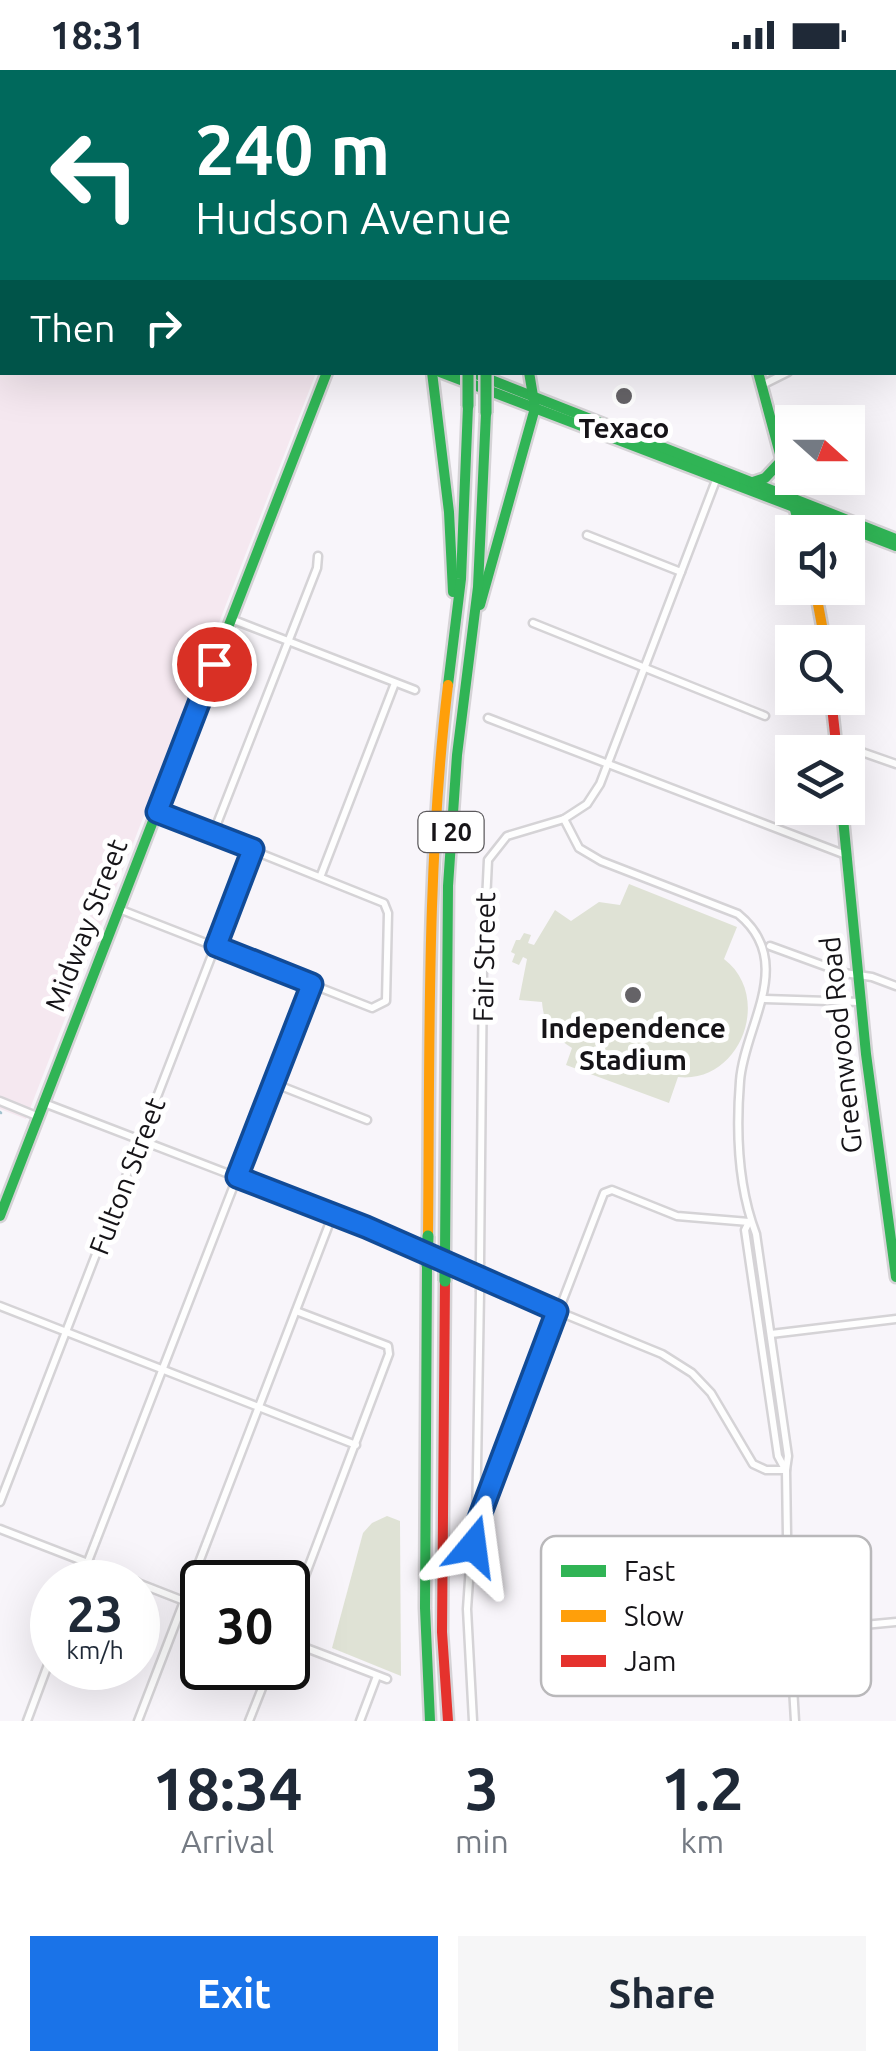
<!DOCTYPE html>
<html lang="en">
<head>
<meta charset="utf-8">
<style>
	:root { --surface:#fff; --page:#f6f6f7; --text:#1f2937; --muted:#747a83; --accent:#1a73e8 }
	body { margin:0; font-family:Ubuntu,sans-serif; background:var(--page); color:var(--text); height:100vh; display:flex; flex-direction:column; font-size:38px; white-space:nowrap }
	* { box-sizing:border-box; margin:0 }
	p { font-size:32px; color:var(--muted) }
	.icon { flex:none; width:55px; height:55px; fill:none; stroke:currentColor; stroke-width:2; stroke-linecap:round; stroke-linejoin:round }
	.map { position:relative; height:1651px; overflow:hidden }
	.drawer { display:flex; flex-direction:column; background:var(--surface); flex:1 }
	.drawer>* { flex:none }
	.hud { position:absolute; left:0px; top:0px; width:898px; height:305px; box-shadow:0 10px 40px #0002; background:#00695c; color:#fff; overflow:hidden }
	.needle { width:65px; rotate:111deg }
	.buttons { position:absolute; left:775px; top:335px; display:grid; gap:20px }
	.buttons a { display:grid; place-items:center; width:90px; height:90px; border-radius:0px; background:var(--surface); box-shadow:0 10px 40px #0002; font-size:50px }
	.speed { position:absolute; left:30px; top:1490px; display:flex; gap:20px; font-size:50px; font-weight:700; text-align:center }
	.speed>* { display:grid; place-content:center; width:130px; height:130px; border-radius:50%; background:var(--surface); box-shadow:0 10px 40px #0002; line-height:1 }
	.speed small { font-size:25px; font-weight:400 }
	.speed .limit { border:5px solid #111; border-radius:15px; background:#fff; color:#111 }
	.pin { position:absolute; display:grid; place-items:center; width:85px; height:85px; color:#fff; margin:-42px; border:5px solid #fff; border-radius:50%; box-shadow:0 2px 10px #0007 }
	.me { position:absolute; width:110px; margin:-55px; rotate:16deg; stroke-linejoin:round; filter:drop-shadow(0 0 8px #0008) }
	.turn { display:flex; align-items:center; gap:35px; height:210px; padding:0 30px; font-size:45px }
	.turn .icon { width:130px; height:130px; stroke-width:2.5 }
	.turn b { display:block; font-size:70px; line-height:85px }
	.then { display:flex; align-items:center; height:95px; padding:0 30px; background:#0003; gap:20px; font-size:38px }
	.eta { display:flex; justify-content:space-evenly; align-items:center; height:170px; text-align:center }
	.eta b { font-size:60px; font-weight:700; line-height:70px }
	.primary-button { display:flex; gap:20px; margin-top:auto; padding:20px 30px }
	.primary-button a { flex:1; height:115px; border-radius:0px; background:var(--accent); color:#fff; font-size:40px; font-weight:700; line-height:115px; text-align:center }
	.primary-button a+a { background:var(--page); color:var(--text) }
	.status { display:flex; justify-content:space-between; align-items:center; height:70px; padding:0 50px; background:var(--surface); direction:ltr }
	.status svg { height:28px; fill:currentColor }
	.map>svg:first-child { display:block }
</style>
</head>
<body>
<div class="status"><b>18:31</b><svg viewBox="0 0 49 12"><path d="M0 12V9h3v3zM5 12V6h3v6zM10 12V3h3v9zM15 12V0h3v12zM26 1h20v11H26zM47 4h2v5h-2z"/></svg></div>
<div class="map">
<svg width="896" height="1651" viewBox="0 0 896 1651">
	<rect width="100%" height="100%" fill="#f8f5fa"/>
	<g fill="#f5e8f0">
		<path d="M0 0H411L412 2H2V110Z"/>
		<path d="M0 142 2 302 316 303 26 1049 0 1039Z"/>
	</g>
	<g fill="#dfe2d5">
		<path d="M629 814 737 857 724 889C773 926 741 1014 678 1007L669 1033 566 995 572 978C553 966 544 956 542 932L519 930 527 889 523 887 519 895 512 892 515 884 511 882 516 870H520L524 863 531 865 528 873 534 875 555 840 571 851 599 832 620 835Z"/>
		<path d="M387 1446 400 1451 401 1606 332 1578 363 1463 372 1453Z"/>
	</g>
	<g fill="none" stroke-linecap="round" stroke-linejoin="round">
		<path stroke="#a3c3cf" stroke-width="2.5" d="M0 1042 1 1043"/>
		<g stroke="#d5d3d6" stroke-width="11">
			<g id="street">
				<path d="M895 253H896"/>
				<path d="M762 315 788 302"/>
				<path d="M587 465 681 502"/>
				<path d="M231 549 415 620"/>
				<path d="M533 553 765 646"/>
				<path d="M488 648 846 785"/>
				<path d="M836 673 896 694"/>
				<path d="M564 749 579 778 601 791 738 844C797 892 744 956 740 1011 736 1061 738 1117 756 1164L788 1386 786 1400 788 1531 795 1651"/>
				<path d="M213 764 317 498 318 486"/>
				<path d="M321 805 395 613"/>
				<path d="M119 839 372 938 386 931 388 843 384 833 157 742"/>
				<path d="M770 876 844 903 872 907 896 916"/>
				<path d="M765 929 860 932"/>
				<path d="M273 1013 367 1050"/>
				<path d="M0 1031 39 1047"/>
				<path d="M44 1033 333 1144 503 1219 662 1284 692 1303 711 1323 753 1394 766 1400H786"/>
				<path d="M749 1152 745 1160 778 1386 785 1399"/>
				<path d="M480 1192 483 895 488 790 507 766 564 749 587 734 600 714 718 405"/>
				<path d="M0 1236 356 1375"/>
				<path d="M771 1264 896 1249"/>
				<path d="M0 1432 253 779"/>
				<path d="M476 1456 604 1123 612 1120 677 1146 749 1152"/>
				<path d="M0 1459 137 1512"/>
				<path d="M80 1512 312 914"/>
				<path d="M138 1513 202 1538"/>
				<path d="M288 1551 389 1284 388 1276 296 1241"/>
				<path d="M789 1562 896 1552"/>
				<path d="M288 1571 387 1609"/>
				<path d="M27 1651 52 1584"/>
				<path d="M138 1651 333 1144"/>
				<path d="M249 1651 270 1598"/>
				<path d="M360 1651 377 1606"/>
				<path d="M473 1651 467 1539 470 1496 476 1456 480 1222"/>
			</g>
		</g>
		<g stroke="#d5d3d6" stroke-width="15">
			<g id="fast">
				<path d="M489 0V2"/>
				<path d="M0 126 2 127"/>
				<path d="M432 302 449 442 453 522"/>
				<path d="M440 302 896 476"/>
				<path d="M471 302 896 469"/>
				<path d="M758 302 801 462"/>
				<path d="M753 412 765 408 782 390"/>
				<path d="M480 535 535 338 529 302"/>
				<path d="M448 615 461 509 468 336"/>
				<path d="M842 738 866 984 896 1207"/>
				<path d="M0 1146 327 302"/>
				<path d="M445 1183 448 816 457 685 478 517 486 343"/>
				<path d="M427 1195 425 1538 430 1651"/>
			</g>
		</g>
		<g stroke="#d5d3d6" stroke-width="15">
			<g id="slow">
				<path d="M675 0V2"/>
				<path d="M815 518 825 572"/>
				<path d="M428 1166C430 982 426 798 448 615"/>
			</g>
		</g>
		<g stroke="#d5d3d6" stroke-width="15">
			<g id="jam">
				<path d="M466 0V2"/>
				<path d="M831 628 837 682"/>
				<path d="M445 1211 442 1562 448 1651"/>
			</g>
		</g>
		<use href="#street" stroke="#fefefe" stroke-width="6"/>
		<use href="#fast" stroke="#30b455" stroke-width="10"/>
		<use href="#slow" stroke="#ff9f0a" stroke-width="10"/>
		<use href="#jam" stroke="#e5322d" stroke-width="10"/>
		<g stroke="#c2c1c3" stroke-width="2.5">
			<path d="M390 2V0"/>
			<path d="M0 141 2 142"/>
			<path d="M0 165H2"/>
		</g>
		<g stroke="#d5d3d6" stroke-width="11" stroke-linecap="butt">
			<path id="street-bridge" d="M480 1222V1192"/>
		</g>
		<g stroke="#d5d3d6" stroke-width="16" stroke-linecap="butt">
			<g id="fast-bridge">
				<path d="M468 302V336"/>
				<path d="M486 302V343"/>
				<path d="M445 1183V1211"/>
				<path d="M427 1195 428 1166"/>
			</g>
		</g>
		<use href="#street-bridge" stroke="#fefefe" stroke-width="6"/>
		<use href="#fast-bridge" stroke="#30b455" stroke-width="11"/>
	</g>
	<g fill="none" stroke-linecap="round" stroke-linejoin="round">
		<g stroke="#114b97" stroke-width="25">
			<path id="route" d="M214 594 157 742 253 779 216 876 312 914 237 1107 366 1157 557 1241 476 1456 473 1476"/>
		</g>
		<use href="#route" stroke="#1a73e8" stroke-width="18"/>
	</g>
	<g fill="#656367" stroke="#fff" stroke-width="4">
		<circle cx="624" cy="326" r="10"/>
		<circle cx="633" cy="925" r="10"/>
	</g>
	<g text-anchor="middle" stroke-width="10" stroke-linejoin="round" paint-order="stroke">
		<rect fill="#fff" stroke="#5c5a5d" stroke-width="2.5" x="418.5" y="742" width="65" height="40" rx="8"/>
		<g font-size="25" font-weight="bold" fill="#161418">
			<text x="451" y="771">I 20</text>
		</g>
		<g font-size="28" font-weight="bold" fill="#161418" stroke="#fff">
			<text x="624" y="368">Texaco</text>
			<text x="633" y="968">Independence<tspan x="633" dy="32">Stadium</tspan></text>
		</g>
		<g font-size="28" fill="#161418" stroke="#fff">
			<text transform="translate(86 855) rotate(-69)" y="10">Midway Street</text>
			<text transform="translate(484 887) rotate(-89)" y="10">Fair Street</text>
			<text transform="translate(841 975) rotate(-96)" y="10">Greenwood Road</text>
			<text transform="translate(127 1106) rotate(-69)" y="10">Fulton Street</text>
		</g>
	</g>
	<rect x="541" y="1466" width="330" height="160" rx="15" fill="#fff" stroke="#b9b8ba" stroke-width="2.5"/>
	<rect x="561" y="1495" width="45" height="12" fill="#30b455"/>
	<rect x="561" y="1540" width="45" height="12" fill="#ff9f0a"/>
	<rect x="561" y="1585" width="45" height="12" fill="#e5322d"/>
	<g font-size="28" fill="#161418">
		<text x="624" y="1511">Fast</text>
		<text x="624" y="1556">Slow</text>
		<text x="624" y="1601">Jam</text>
	</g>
</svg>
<div class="buttons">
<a><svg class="needle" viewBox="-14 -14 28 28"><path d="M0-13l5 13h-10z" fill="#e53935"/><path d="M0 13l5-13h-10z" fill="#747a83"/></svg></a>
<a><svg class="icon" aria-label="sound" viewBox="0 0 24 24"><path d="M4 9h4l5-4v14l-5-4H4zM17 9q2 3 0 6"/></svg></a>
<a><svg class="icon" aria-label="search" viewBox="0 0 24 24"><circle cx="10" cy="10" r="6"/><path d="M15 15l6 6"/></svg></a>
<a><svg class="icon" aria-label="layers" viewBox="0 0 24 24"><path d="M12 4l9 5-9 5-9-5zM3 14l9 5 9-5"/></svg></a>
</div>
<div class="speed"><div>23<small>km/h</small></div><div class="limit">30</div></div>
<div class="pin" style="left:214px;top:594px;background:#d93025"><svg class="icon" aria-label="arrive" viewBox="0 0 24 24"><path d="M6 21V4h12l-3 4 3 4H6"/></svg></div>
<svg class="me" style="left:473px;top:1476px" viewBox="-20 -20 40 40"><path d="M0-17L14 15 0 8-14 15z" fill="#1a73e8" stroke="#fff" stroke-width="4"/></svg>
<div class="hud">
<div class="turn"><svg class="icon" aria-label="left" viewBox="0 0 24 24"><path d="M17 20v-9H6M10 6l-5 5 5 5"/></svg><div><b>240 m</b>Hudson Avenue</div></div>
<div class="then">Then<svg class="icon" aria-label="right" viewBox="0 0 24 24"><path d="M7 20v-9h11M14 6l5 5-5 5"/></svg></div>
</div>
</div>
<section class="drawer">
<div class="eta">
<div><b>18:34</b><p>Arrival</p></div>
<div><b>3</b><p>min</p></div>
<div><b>1.2</b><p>km</p></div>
</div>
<div class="primary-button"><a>Exit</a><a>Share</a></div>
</section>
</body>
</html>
